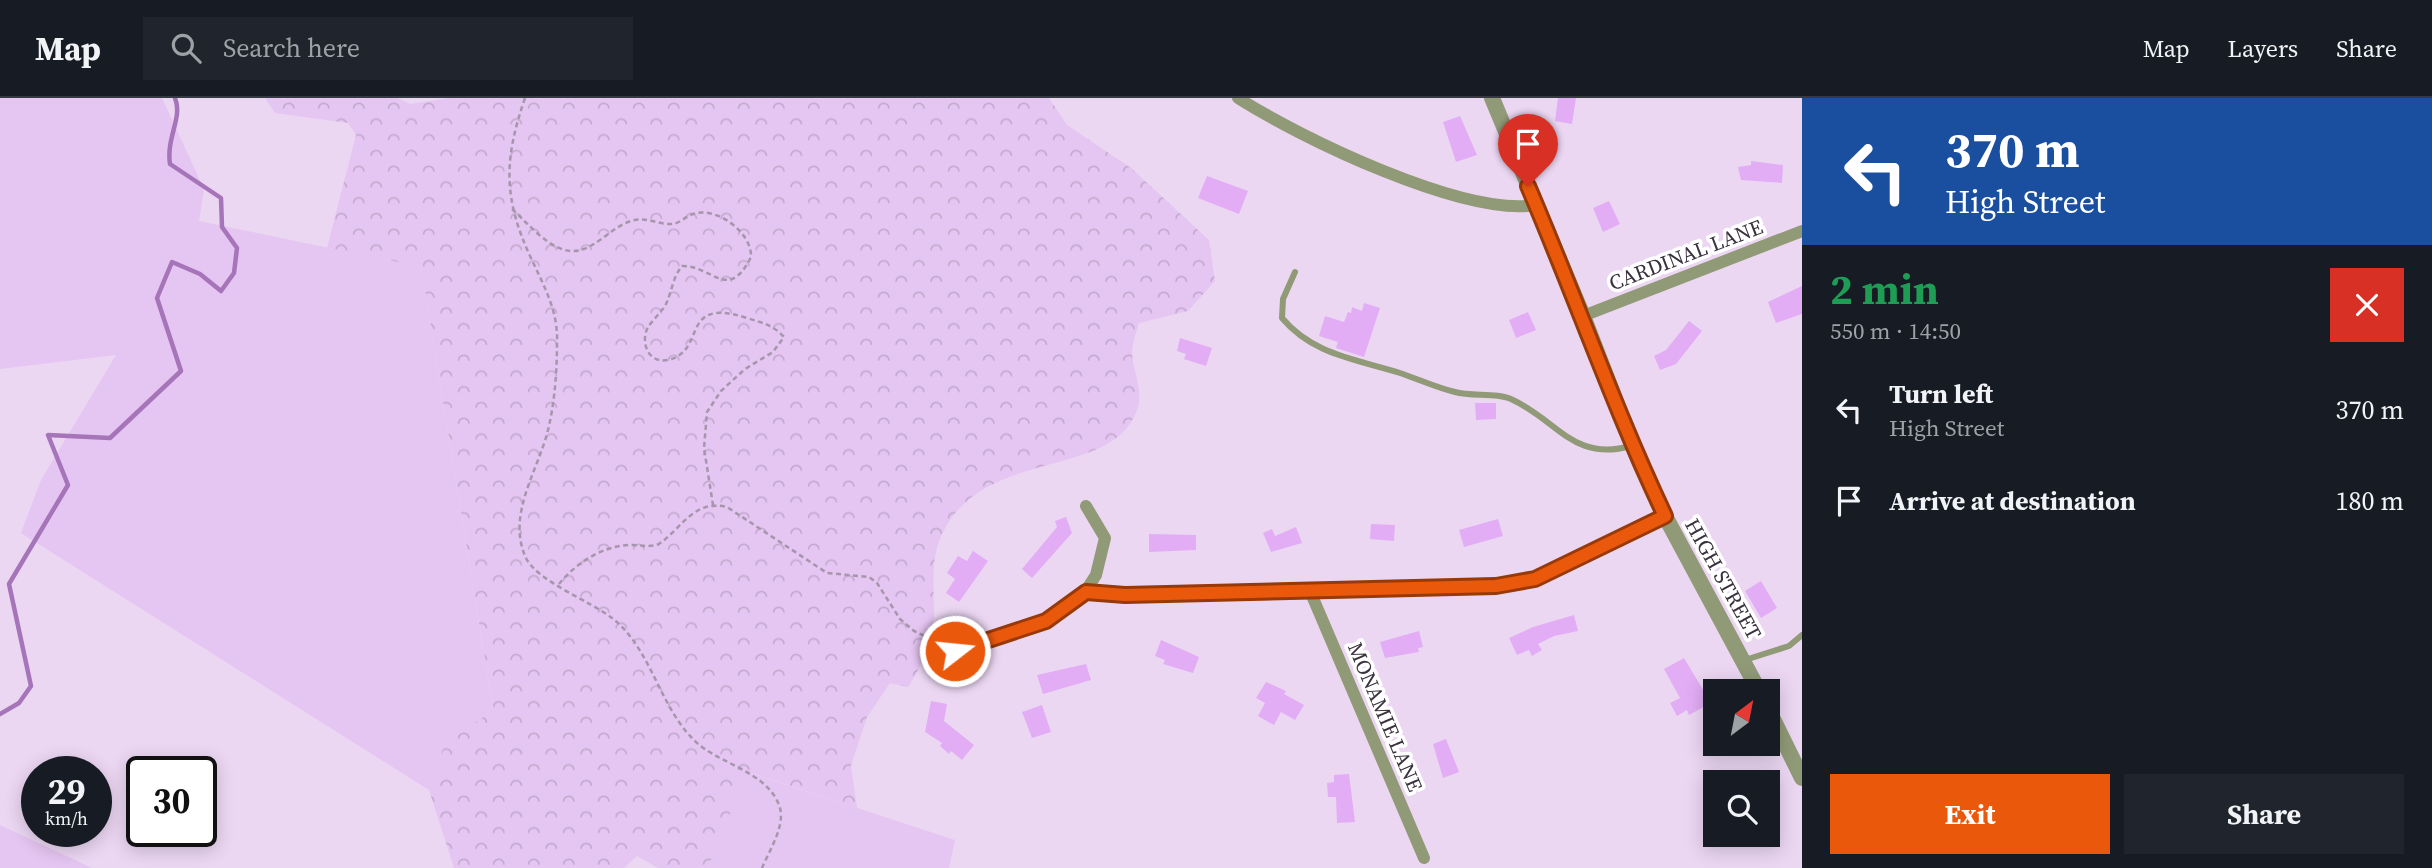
<!DOCTYPE html>
<html lang="en">
<head>
<meta charset="utf-8">
<style>
	:root { --surface:#171b24; --page:#20242c; --text:#f1f3f6; --muted:#9ea1a6; --line:#363941; --accent:#ea580c }
	body { margin:0; font-family:"Source Serif 4",serif; background:var(--page); color:var(--text); height:100vh; display:flex; flex-direction:column; font-size:26px; white-space:nowrap }
	* { box-sizing:border-box; margin:0 }
	p { font-size:23px; color:var(--muted) }
	.icon { flex:none; width:38px; height:38px; fill:none; stroke:currentColor; stroke-width:2; stroke-linecap:round; stroke-linejoin:round }
	.map { position:relative; flex:1; overflow:hidden }
	.drawer { display:flex; flex-direction:column; background:var(--surface); width:630px }
	.drawer>* { flex:none }
	.banner { background:#1a4fa0; color:#fff; overflow:hidden }
	.needle { width:46px; rotate:32deg }
	.fabs { position:absolute; left:1703px; top:581px; display:grid; gap:14px }
	.fabs a { display:grid; place-items:center; width:77px; height:77px; border-radius:0px; background:var(--surface); box-shadow:0 4px 18px #0003; font-size:35px }
	.speed { position:absolute; left:21px; top:658px; display:flex; gap:14px; font-size:35px; font-weight:700; text-align:center }
	.speed>* { display:grid; place-content:center; width:91px; height:91px; border-radius:50%; background:var(--surface); box-shadow:0 4px 18px #0003; line-height:1 }
	.speed small { font-size:18px; font-weight:400 }
	.speed .limit { border:4px solid #111; border-radius:10px; background:#fff; color:#111 }
	.pin { position:absolute; display:grid; place-items:center; width:60px; height:60px; color:#fff; margin:-72px -30px; border-radius:50% 50% 50% 0; rotate:-45deg; box-shadow:0 0 7px #0007 }
	.pin .icon { rotate:45deg }
	.me { position:absolute; width:77px; margin:-38px; rotate:74deg; stroke-linejoin:round; filter:drop-shadow(0 0 5px #0008) }
	.turn { display:flex; align-items:center; gap:24px; height:147px; padding:0 28px; font-size:32px }
	.turn .icon { width:91px; height:91px; stroke-width:2.5 }
	.turn b { display:block; font-size:49px; line-height:60px }
	.round { display:grid; place-items:center; flex:none; width:74px; height:74px; border-radius:0px; background:var(--page) }
	.summary { display:flex; align-items:center; justify-content:space-between; height:119px; padding:0 28px }
	h1 { font-size:42px; font-weight:700; line-height:52px; color:#1e9e55 }
	.primary-button { display:flex; gap:14px; margin-top:auto; padding:14px 28px }
	.primary-button a { flex:1; height:80px; border-radius:0px; background:var(--accent); color:#fff; font-size:28px; font-weight:700; line-height:80px; text-align:center }
	.primary-button a+a { background:var(--page); color:var(--text) }
	ul { padding:0; list-style:none }
	li { display:flex; align-items:center; gap:21px; height:91px; padding:0 28px }
	li div { flex:1 }
	li b { display:block; font-size:26px }
	li em { font-style:normal }
	header { display:flex; align-items:center; gap:42px; box-sizing:border-box; height:98px; padding:0 35px; background:var(--surface); border-bottom:2px solid var(--line) }
	header strong { font-size:33px }
	nav { display:flex; gap:38px; margin-inline-start:auto; font-size:24px }
	.search { width:490px; height:63px; background:var(--page); display:flex; align-items:center; gap:18px; box-sizing:border-box; padding:0 24px; border-radius:0px; color:var(--muted); font-size:26px }
	main { display:flex; flex:1; min-height:0 }
	.map>svg:first-child { display:block }
</style>
</head>
<body>
<header>
<strong>Map</strong>
<div class="search"><svg class="icon" aria-label="search" viewBox="0 0 24 24"><circle cx="10" cy="10" r="6"/><path d="M15 15l6 6"/></svg>Search here</div>
<nav><a>Map</a><a>Layers</a><a>Share</a></nav>
</header>
<main>
<div class="map">
<svg width="1802" height="770" viewBox="0 0 1802 770">
	<defs>
		<pattern id="forest-crowns" width="20" height="18" patternUnits="userSpaceOnUse" patternTransform="scale(1.75)"><rect width="20" height="18" fill="#e5c5f1"/><path d="M2 6a3 3 0 1 1 6 0M12 15a3 3 0 1 1 6 0" fill="none" stroke="#c5aad0"/></pattern>
	</defs>
	<rect width="100%" height="100%" fill="#ecd7f3"/>
	<path fill="url(#forest-crowns)" d="M265 0H398L410 6 449 0H1049L1067 27 1131 70 1209 142 1215 183 1188 213 1139 225C1136 235 1132 246 1132 256 1133 271 1143 294 1138 309 1115 384 984 347 942 436 930 462 934 488 934 515 934 540 922 569 908 589L890 585 867 619 851 668 857 710 748 674 708 770H658L637 758 624 770H454L429 692 444 647 493 611 421 169 327 150 356 37 348 25 275 15Z"/>
	<g fill="#e5c5f1">
		<path d="M0 0H162L204 91 199 123 421 169 493 612 444 647 429 692 21 435 41 382 116 257 0 271Z"/>
		<path d="M747 674 955 742 949 770H708Z"/>
		<path d="M0 727 92 770H0Z"/>
	</g>
	<g fill="none" stroke-linecap="round" stroke-linejoin="round">
		<path stroke="#a674b8" stroke-width="4.5" d="M0 616 19 605 31 588 9 486 68 387 48 337 110 340 181 273 157 200 172 164 200 176 221 193 234 175 237 150 222 129 221 100 170 66C166 39 183 20 175 0"/>
	</g>
	<g fill="#e2adf5">
		<path d="M1558 0H1576L1572 26 1555 23Z"/>
		<path d="M1460 18 1477 57 1456 64 1443 24Z"/>
		<path d="M1751 63 1783 67 1782 85 1741 82 1738 69 1751 67Z"/>
		<path d="M1207 78 1248 93 1239 116 1198 100Z"/>
		<path d="M1609 103 1620 126 1603 134 1593 110Z"/>
		<path d="M1802 188V216L1776 225 1768 204Z"/>
		<path d="M1364 205 1380 210 1364 259 1336 250 1338 244 1319 238 1325 218 1344 224 1348 214 1351 215 1352 209 1362 213Z"/>
		<path d="M1528 214 1536 232 1516 240 1509 222Z"/>
		<path d="M1689 223 1702 233 1676 266 1660 272 1654 258 1666 252Z"/>
		<path d="M1180 240 1212 250 1206 268 1184 261 1186 256 1177 253Z"/>
		<path d="M1475 305H1496V321L1476 322Z"/>
		<path d="M1066 419 1072 435 1032 480 1022 471 1057 429 1055 423Z"/>
		<path d="M1498 421 1503 438 1464 449 1459 432Z"/>
		<path d="M1371 426 1395 427 1394 443 1370 441Z"/>
		<path d="M1296 429 1302 445 1271 454 1263 435 1272 431 1275 438Z"/>
		<path d="M1149 436 1196 437V452L1149 454Z"/>
		<path d="M973 453 988 463 959 504 946 495 955 481 947 475 958 458 967 463Z"/>
		<path d="M1761 483 1777 510 1761 520 1745 493Z"/>
		<path d="M1574 517 1578 533 1554 538 1538 546 1542 552 1532 558 1529 552 1517 557 1509 540 1533 529Z"/>
		<path d="M1419 533 1423 549 1418 550 1419 554 1385 560 1380 544Z"/>
		<path d="M1161 542 1199 559 1193 575 1163 566 1165 562 1155 558Z"/>
		<path d="M1684 560 1711 605 1689 617 1687 612 1677 618 1670 605 1680 600 1664 571Z"/>
		<path d="M1086 566 1091 582 1043 596 1037 577Z"/>
		<path d="M1266 584 1286 593 1284 596 1304 607 1295 622 1281 614 1274 627 1258 618 1265 605 1256 600Z"/>
		<path d="M931 603 947 606 944 623 974 647 962 662 951 653 949 656 940 648 942 645 925 634Z"/>
		<path d="M1042 607 1051 634 1032 640 1022 614Z"/>
		<path d="M1446 641 1459 674 1443 680 1433 646Z"/>
		<path d="M1349 676 1355 724 1337 725 1336 699H1328L1327 685 1334 684V677Z"/>
	</g>
	<g fill="none" stroke-linecap="round" stroke-linejoin="round">
		<g stroke="#a696ac" stroke-width="2.5" stroke-dasharray="5 3.5" stroke-linecap="butt">
			<path d="M525 0C504 61 503 99 530 158 543 186 558 212 557 243 557 273 555 303 548 332 538 373 506 417 526 460 537 483 590 503 612 520 651 550 659 608 694 642 717 666 769 673 780 710 785 729 769 753 762 770"/>
			<path d="M512 111C528 125 550 154 574 153 595 152 611 129 631 123 646 118 659 127 673 126 680 125 686 118 693 116 716 108 752 134 751 159 728 205 712 167 682 168 672 180 672 195 665 208 660 215 653 222 648 229 640 244 648 266 668 262 708 253 678 198 747 220 763 225 773 227 784 239L773 254 745 271 721 293 707 314 704 350 713 407"/>
			<path d="M559 486C575 466 603 447 631 447 641 447 649 450 659 446 682 430 694 401 727 409L827 475 869 479 877 485 900 521 914 533 946 548"/>
		</g>
		<g stroke="#919a77" stroke-width="6">
			<path d="M1295 174 1283 201 1282 220C1313 257 1356 261 1400 275 1418 281 1437 290 1455 294 1473 299 1497 294 1513 302 1558 323 1574 364 1631 348"/>
			<path d="M1745 562 1789 548 1802 537"/>
		</g>
		<g stroke="#919a77" stroke-width="12">
			<path d="M1238 0C1301 40 1464 119 1536 107"/>
			<path d="M1583 218 1802 133"/>
			<path d="M1310 493 1424 760"/>
			<path d="M1085 494 1096 477 1105 440 1086 408"/>
			<path d="M955 553 1046 523 1085 494 1125 497 1496 488 1535 481 1665 418"/>
		</g>
		<g stroke="#919a77" stroke-width="16">
			<path d="M1492 0 1583 218 1639 363 1665 418 1759 593"/>
			<path d="M1768 611 1802 680"/>
		</g>
	</g>
	<g fill="none" stroke-linecap="round" stroke-linejoin="round">
		<g stroke="#983908" stroke-width="18">
			<path id="route" d="M955 553 1046 523 1086 494 1125 497 1496 488 1535 481 1665 418C1614 310 1575 198 1528 88"/>
		</g>
		<use href="#route" stroke="#ea580c" stroke-width="12"/>
	</g>
	<g text-anchor="middle" stroke-width="7" stroke-linejoin="round" paint-order="stroke">
		<g font-size="21" fill="#3a323d" stroke="#fff">
			<text transform="translate(1686 157) rotate(-21)" y="7">CARDINAL LANE</text>
			<text transform="translate(1723 481) rotate(61)" y="7">HIGH STREET</text>
			<text transform="translate(1385 619) rotate(67)" y="7">MONAMIE LANE</text>
		</g>
	</g>
</svg>
<div class="fabs">
<a><svg class="needle" viewBox="-14 -14 28 28"><path d="M0-13l5 13h-10z" fill="#e53935"/><path d="M0 13l5-13h-10z" fill="#9ea1a6"/></svg></a>
<a><svg class="icon" aria-label="search" viewBox="0 0 24 24"><circle cx="10" cy="10" r="6"/><path d="M15 15l6 6"/></svg></a>
</div>
<div class="speed"><div>29<small>km/h</small></div><div class="limit">30</div></div>
<div class="pin" style="left:1528px;top:88px;background:#d93025"><svg class="icon" aria-label="arrive" viewBox="0 0 24 24"><path d="M6 21V4h12l-3 4 3 4H6"/></svg></div>
<svg class="me" style="left:955px;top:553px" viewBox="-20 -20 40 40"><circle r="17" fill="#ea580c" stroke="#fff" stroke-width="3"/><path d="M0-11L8 9 0 5-8 9z" fill="#fff"/></svg>
</div>
<section class="drawer">
<div class="banner">
<div class="turn"><svg class="icon" aria-label="left" viewBox="0 0 24 24"><path d="M17 20v-9H6M10 6l-5 5 5 5"/></svg><div><b>370 m</b>High Street</div></div>
</div>
<div class="summary"><div><h1>2 min</h1><p>550 m · 14:50</p></div><a class="round" style="background:#d93025;color:#fff"><svg class="icon" aria-label="close" viewBox="0 0 24 24"><path d="M6 6l12 12M18 6L6 18"/></svg></a></div>
<ul>
<li><svg class="icon" aria-label="left" viewBox="0 0 24 24"><path d="M17 20v-9H6M10 6l-5 5 5 5"/></svg><div><b>Turn left</b><p>High Street</p></div><em>370 m</em></li>
<li><svg class="icon" aria-label="arrive" viewBox="0 0 24 24"><path d="M6 21V4h12l-3 4 3 4H6"/></svg><div><b>Arrive at destination</b></div><em>180 m</em></li>
</ul>
<div class="primary-button"><a>Exit</a><a>Share</a></div>
</section>
</main>
</body>
</html>
